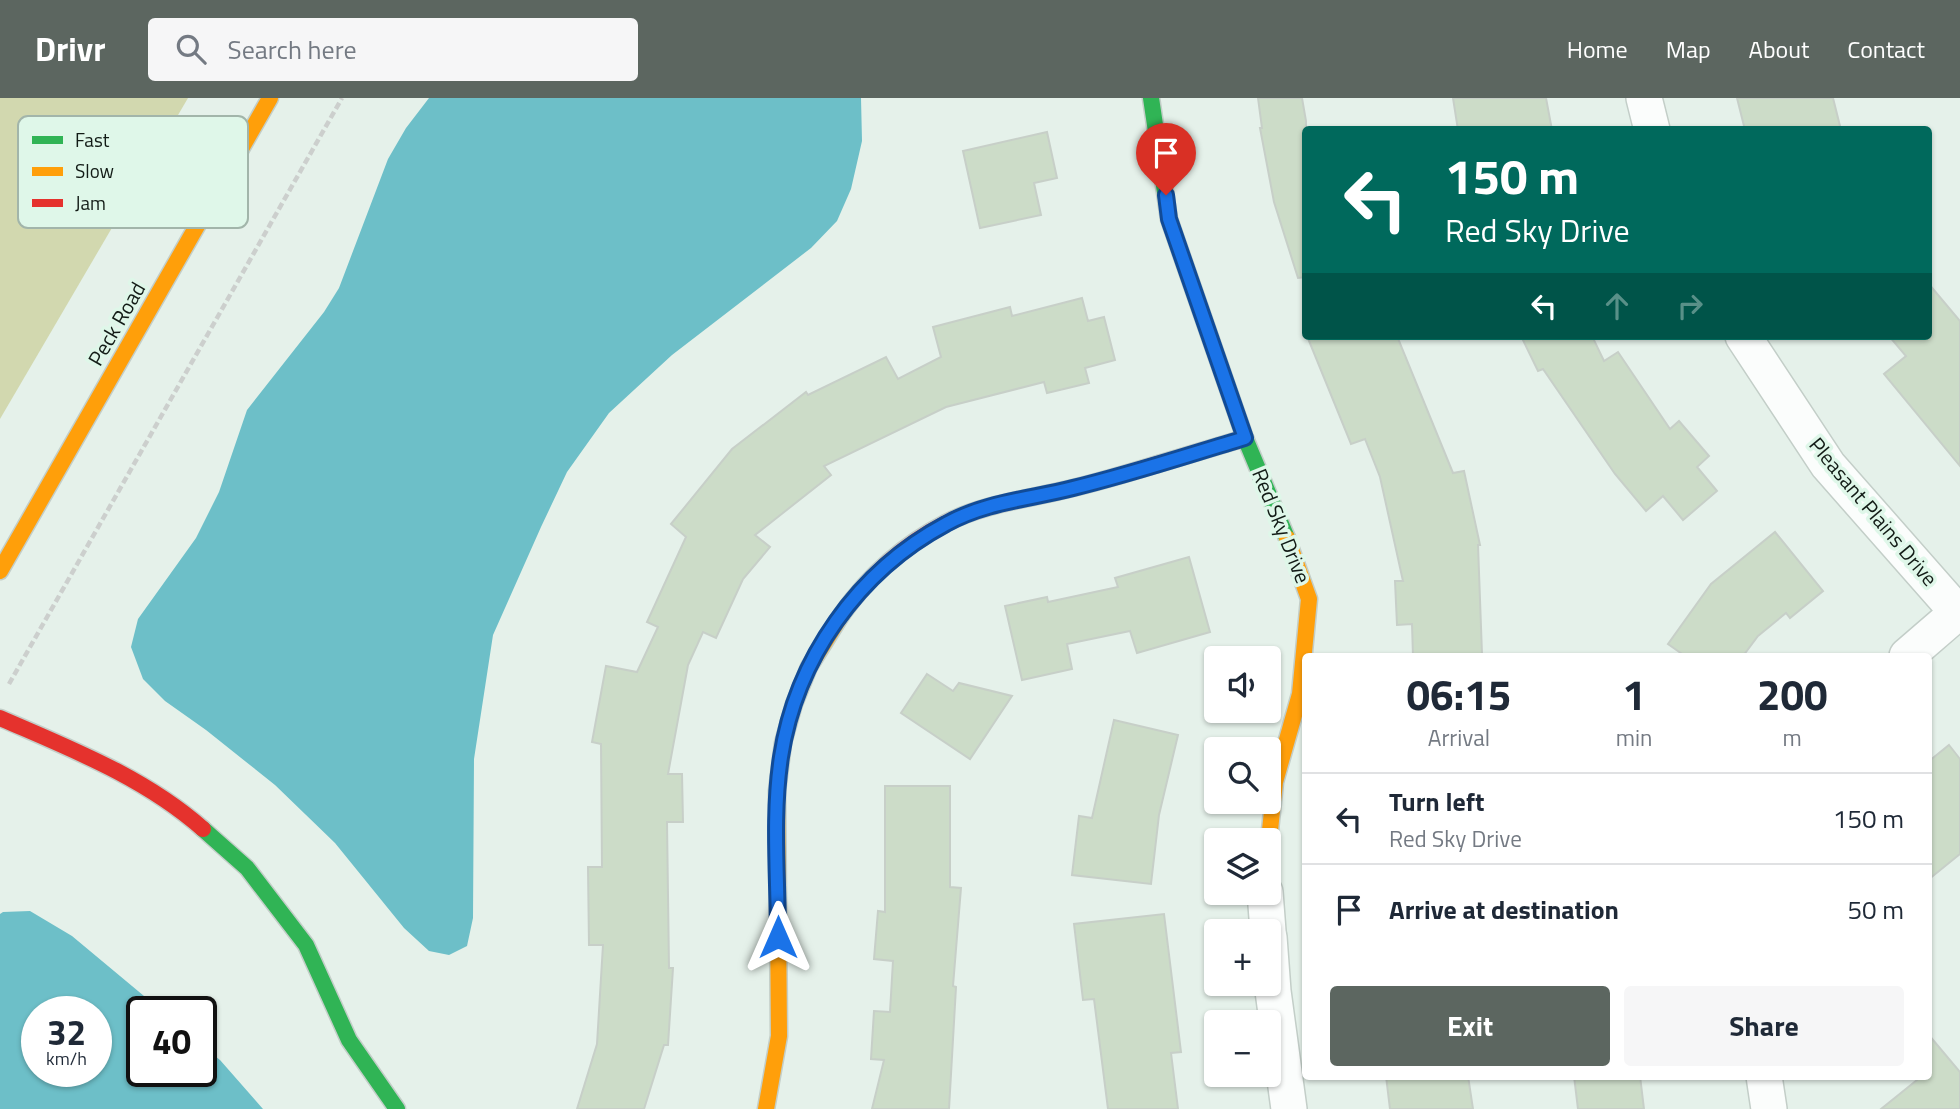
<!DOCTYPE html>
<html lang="en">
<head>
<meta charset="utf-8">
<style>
	:root { --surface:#fff; --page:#f6f6f7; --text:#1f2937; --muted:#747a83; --line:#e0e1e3; --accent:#5c6660 }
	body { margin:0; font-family:"Titillium Web",sans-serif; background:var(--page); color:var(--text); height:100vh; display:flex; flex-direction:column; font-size:26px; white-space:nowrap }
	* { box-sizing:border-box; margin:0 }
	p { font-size:23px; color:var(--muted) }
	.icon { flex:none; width:38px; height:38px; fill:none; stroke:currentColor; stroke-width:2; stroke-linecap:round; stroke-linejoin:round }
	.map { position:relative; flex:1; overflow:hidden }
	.sheet { position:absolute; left:1302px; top:555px; width:630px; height:427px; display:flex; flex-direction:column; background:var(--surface); border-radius:7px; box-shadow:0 2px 5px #0004 }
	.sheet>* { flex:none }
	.banner { position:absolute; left:1302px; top:28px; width:630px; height:214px; border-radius:7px; box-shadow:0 2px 5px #0004; background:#00695c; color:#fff; overflow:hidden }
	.fabs { position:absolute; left:1204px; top:548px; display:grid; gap:14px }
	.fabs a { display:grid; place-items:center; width:77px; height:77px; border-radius:7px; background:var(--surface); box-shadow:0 2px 5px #0004; font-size:35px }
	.speed { position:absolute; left:21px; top:898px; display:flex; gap:14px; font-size:35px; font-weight:700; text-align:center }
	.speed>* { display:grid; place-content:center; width:91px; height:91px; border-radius:50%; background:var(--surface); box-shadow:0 2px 5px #0004; line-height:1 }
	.speed small { font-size:18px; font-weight:400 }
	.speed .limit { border:4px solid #111; border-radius:10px; background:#fff; color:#111 }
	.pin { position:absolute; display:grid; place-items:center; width:60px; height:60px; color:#fff; margin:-72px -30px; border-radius:50% 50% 50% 0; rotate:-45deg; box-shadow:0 0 7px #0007 }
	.pin .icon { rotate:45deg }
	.me { position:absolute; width:77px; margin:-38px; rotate:0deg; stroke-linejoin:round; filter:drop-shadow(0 0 5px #0008) }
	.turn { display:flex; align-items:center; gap:24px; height:147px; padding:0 28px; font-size:32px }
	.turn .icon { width:91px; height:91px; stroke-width:2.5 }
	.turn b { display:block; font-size:49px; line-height:60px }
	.lanes { display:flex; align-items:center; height:66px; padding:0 28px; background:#0003; justify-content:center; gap:35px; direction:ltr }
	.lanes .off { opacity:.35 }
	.eta { display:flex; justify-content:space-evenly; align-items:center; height:119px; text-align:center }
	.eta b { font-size:42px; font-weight:700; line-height:49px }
	.action { display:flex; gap:14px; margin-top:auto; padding:14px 28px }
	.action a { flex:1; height:80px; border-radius:7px; background:var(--accent); color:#fff; font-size:28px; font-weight:700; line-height:80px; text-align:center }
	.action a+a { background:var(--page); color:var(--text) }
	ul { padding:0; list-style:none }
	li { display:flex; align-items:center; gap:21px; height:91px; padding:0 28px; border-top:2px solid var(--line) }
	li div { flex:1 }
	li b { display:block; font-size:26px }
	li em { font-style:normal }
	header { display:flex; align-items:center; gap:42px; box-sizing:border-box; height:98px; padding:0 35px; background:var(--accent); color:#fff }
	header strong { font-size:33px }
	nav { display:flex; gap:38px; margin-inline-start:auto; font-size:24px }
	.search { width:490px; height:63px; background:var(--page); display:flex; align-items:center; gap:18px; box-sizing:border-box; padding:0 24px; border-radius:7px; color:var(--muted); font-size:26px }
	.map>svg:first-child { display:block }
</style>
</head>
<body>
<header>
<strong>Drivr</strong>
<div class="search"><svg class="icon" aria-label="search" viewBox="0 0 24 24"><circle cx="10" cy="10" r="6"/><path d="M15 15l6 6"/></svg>Search here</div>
<nav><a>Home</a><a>Map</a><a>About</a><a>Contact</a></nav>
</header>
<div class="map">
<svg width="1960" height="1011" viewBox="0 0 1960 1011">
	<rect width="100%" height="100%" fill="#e5f1ea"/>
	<path fill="#d2d8af" d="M0 0H188L0 321Z"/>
	<g fill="#6dbfc8" fill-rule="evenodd">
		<path d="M429 0H861L862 43 851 91 837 123 811 150 672 257 609 315 567 374 541 429 493 537 474 661 473 820 467 848 449 857 429 853 404 830 335 745 275 687 206 632 165 603 143 581 131 549 138 521 196 440 219 394 247 312 324 214 339 190 388 61 406 30Z"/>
		<path d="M30 813 72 838 162 913 142 914V973H201V947L220 962 263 1011H0V816L3 814ZM37 914H96V973H37Z"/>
	</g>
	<g fill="#ccdcc8" stroke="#c7cfc8" stroke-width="2">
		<path d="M1258 0H1302L1306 23V179L1298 180 1274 104 1260 30H1262Z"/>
		<path d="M1453 0H1546L1552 32H1458Z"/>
		<path d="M1737 0H1833L1841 32H1745Z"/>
		<path d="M1047 34 1057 80 1034 85 1041 117 980 130 963 53Z"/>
		<path d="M1928 185 1960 223V368L1884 276 1906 258 1889 238H1928Z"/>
		<path d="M1082 200 1088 223 1104 219 1115 262 1085 270 1089 285 1047 295 1044 284 946 309 824 368 831 377 755 437 770 449 743 481 716 540 703 534 688 567 668 676H682L683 724H667L669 870H673L668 947H664L644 1011H577L597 946 603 847H589L588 769H602L601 646 592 644 606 568 637 574 658 529 647 524 686 439 671 426 732 351 806 294 808 297 886 259 898 281 941 259 933 229 1010 209 1012 218Z"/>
		<path d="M1307 238H1397L1453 375 1464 373 1480 447H1478L1482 556 1413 558 1412 526 1397 527 1395 483H1403L1380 379 1365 341 1351 346Z"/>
		<path d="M1521 238H1592L1604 263 1618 254 1670 331 1679 323 1709 358 1697 369 1717 393 1683 422 1663 398 1646 413 1615 376 1543 271 1538 273Z"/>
		<path d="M1775 434 1823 493 1790 520 1786 515 1758 538 1743 558H1685L1668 546 1711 486Z"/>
		<path d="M1189 459 1210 534 1137 555 1130 533 1067 546 1072 571 1022 582 1005 508 1047 499 1048 504 1118 489 1115 480Z"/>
		<path d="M927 576 953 593 959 585 1012 598 970 661 901 615Z"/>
		<path d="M1114 622 1178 637 1159 717 1151 786 1072 777 1079 718 1092 720Z"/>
		<path d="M1949 647 1960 661V756L1928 782V664Z"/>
		<path d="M885 688H950V789L961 790 953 888 956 889 949 1011H872L884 962 871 961 874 913 890 914 893 863 874 861 878 813 885 814Z"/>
		<path d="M1164 816 1181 954 1171 955 1178 1011H1108L1094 901 1083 902 1074 826Z"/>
		<path d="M1928 936 1960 974V1011H1881L1922 978H1928Z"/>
		<path d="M1386 978H1468L1473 1011H1390Z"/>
		<path d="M1574 978H1640L1644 1011H1578Z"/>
	</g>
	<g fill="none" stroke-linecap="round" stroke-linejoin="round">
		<g stroke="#c3cec8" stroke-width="38">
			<g id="street">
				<path d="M1644 0 1652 32"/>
				<path d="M1743 238 1828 367 1960 517"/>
				<path d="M1907 558 1958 514"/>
				<path d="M1265 794 1268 833"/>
				<path d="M1269 839 1273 893 1289 1011"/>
				<path d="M1764 978 1769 1011"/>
			</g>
		</g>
		<g stroke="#c3cec8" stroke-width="19">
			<g id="fast">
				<path d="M1151 0 1169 121 1245 340 1287 440"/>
				<path d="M203 731 247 770 306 847 349 942 397 1011"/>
			</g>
		</g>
		<g stroke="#c3cec8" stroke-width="19">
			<g id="slow">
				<path d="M1158 366 1245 340"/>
				<path d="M0 473 270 0"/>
				<path d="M1269 742 1275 684 1300 596 1309 501 1287 440"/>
				<path d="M766 1011 779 938 777 693 783 645 794 606 809 569 842 516"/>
			</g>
		</g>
		<g stroke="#c3cec8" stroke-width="19">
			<g id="jam">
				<path d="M842 516C869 478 905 446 946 425 981 407 1022 402 1060 393 1093 386 1125 376 1158 366"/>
				<path d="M0 620C71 651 144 679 203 731"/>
			</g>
		</g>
		<path stroke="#cccfcd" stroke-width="4.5" stroke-dasharray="7 3.5" stroke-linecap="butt" d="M9 586 342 0"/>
		<use href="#street" stroke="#fbfdfc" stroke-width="35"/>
		<use href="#fast" stroke="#30b455" stroke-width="16"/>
		<use href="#slow" stroke="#ff9f0a" stroke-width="16"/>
		<use href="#jam" stroke="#e5322d" stroke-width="16"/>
	</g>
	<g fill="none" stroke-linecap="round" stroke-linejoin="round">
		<g stroke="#114b97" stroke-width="18">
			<path id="route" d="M778 839C778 779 772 718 781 659 796 561 858 473 946 426 985 404 1030 401 1073 390 1131 376 1188 357 1245 340L1169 121 1166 97"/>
		</g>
		<use href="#route" stroke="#1a73e8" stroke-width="12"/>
	</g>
	<g text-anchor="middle" stroke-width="7" stroke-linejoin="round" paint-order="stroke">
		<g font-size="21" fill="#121b16" stroke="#dff7e9">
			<text transform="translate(117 226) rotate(-60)" y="7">Peck Road</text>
			<text transform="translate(1873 414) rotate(50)" y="7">Pleasant Plains Drive</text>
			<text transform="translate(1281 428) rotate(68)" y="7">Red Sky Drive</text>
		</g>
	</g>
	<rect x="18" y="18" width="230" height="112" rx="10" fill="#dff7e9" stroke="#a2b5aa" stroke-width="2"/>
	<rect x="32" y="38" width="31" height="8" fill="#30b455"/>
	<rect x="32" y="69" width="31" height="9" fill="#ff9f0a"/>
	<rect x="32" y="101" width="31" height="8" fill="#e5322d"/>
	<g font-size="19" fill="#121b16">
		<text x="75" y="49">Fast</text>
		<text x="75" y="80">Slow</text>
		<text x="75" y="112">Jam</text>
	</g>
</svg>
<div class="fabs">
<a><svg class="icon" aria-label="sound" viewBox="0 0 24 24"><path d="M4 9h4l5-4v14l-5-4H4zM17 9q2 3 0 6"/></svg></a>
<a><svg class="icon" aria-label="search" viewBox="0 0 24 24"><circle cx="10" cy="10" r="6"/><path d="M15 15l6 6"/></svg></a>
<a><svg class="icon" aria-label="layers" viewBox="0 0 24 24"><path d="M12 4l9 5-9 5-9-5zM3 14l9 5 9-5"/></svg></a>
<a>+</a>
<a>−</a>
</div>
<div class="speed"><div>32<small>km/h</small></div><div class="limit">40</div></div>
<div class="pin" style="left:1166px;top:97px;background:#d93025"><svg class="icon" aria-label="arrive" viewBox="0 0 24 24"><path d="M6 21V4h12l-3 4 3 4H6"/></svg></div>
<svg class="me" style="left:778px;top:839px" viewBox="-20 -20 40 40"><path d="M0-17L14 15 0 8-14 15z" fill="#1a73e8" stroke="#fff" stroke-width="4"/></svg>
<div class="banner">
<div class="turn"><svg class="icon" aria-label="left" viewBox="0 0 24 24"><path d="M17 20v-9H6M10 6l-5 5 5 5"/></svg><div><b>150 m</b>Red Sky Drive</div></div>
<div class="lanes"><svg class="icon" aria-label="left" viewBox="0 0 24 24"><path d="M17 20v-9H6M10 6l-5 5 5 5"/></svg><svg class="icon off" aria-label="ahead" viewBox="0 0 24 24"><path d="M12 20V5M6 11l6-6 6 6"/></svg><svg class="icon off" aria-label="right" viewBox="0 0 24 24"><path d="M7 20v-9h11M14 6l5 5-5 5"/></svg></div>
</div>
<section class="sheet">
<div class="eta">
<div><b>06:15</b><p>Arrival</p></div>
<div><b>1</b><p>min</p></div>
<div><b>200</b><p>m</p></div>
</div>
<ul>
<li><svg class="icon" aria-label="left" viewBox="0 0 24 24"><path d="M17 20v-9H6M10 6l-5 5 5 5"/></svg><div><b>Turn left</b><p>Red Sky Drive</p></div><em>150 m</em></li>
<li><svg class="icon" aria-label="arrive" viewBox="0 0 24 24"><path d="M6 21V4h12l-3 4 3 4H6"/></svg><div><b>Arrive at destination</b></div><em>50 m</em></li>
</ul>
<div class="action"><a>Exit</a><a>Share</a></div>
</section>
</div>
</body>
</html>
